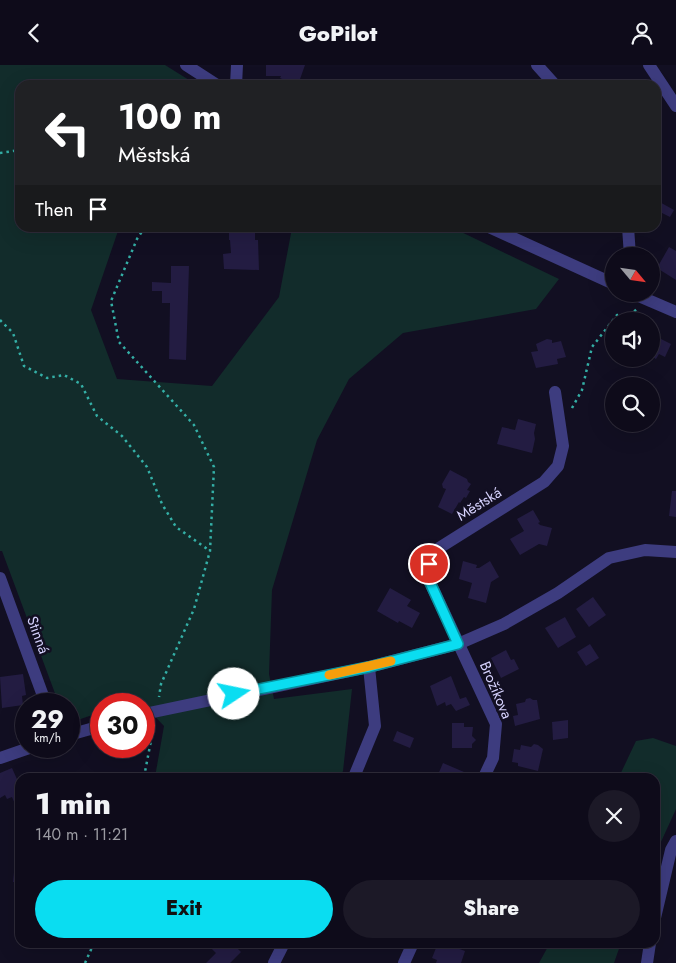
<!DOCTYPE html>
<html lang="en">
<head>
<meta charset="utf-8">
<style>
	:root { --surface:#0e0b1a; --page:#1c1927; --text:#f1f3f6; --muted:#9b9ba2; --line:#2e2b39; --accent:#0addf1 }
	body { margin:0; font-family:Jost,sans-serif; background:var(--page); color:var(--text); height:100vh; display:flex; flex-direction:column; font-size:19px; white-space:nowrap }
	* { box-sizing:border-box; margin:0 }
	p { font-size:16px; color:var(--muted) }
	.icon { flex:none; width:28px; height:28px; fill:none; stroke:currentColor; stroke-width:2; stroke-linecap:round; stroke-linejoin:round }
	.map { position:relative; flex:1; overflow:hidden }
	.side { position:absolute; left:15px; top:708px; width:645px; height:175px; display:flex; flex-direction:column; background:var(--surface); border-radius:15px; box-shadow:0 5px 20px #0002,0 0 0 1px var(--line) }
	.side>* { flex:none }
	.hud { position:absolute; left:15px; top:15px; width:646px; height:152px; border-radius:15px; box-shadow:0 5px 20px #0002,0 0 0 1px var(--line); background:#202124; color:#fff; overflow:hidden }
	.needle { width:32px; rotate:119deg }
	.controls { position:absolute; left:605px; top:182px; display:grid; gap:10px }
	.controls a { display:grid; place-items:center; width:55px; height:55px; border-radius:50%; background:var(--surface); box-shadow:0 5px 20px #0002,0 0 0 1px var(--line); font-size:25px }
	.speed { position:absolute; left:15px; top:628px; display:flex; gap:10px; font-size:25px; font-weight:700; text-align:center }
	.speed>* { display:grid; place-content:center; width:65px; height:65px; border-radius:50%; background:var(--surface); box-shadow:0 5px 20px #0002,0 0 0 1px var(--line); line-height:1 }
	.speed small { font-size:12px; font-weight:400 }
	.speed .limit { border:8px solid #d22; background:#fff; color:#111 }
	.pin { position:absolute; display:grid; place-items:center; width:42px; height:42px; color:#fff; margin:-21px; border:2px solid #fff; border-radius:50%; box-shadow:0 1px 5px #0007 }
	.me { position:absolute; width:55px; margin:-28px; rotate:79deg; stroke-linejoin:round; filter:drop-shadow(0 0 4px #0008) }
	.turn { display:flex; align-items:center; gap:18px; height:105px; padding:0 20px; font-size:22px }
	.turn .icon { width:65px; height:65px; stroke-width:2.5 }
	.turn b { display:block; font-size:35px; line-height:42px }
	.then { display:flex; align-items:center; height:48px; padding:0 20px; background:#0003; gap:10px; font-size:19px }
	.round { display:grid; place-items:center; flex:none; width:52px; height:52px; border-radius:26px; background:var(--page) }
	.summary { display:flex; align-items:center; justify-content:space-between; height:85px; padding:0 20px }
	h1 { font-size:30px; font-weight:800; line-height:38px }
	.action { display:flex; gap:10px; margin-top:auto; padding:10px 20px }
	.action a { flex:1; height:58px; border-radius:30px; background:var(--accent); color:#111; font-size:20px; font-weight:800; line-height:58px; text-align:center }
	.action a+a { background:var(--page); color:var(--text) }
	header { display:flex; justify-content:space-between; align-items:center; height:65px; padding:0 20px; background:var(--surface); font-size:22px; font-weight:800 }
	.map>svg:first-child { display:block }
</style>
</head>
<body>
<header><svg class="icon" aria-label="back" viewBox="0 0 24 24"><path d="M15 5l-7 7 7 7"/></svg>GoPilot<svg class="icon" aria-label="person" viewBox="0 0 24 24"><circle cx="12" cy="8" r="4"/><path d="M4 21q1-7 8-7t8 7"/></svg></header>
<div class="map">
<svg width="676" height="898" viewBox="0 0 676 898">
	<rect width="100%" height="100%" fill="#120f22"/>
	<g fill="#122c2b">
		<path d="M0 0H165L197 20H20V162L119 163 91 245 117 314 212 321 279 232 292 163H453L559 214 536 244 403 268 349 314 317 375 272 525 269 609 274 634 352 624 343 706 340 712H155L164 661 139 635 126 639H101V647L69 658V639H59L2 486H0Z"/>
		<path d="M653 673 676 681V744L655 790V712H619L636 676Z"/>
		<path d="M550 878H621L614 898H539Z"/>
	</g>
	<g fill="#231c42">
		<path d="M266 0H305L299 17 290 14 289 17 280 13 281 11H266Z"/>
		<path d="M656 135 674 145 670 152 656 145Z"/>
		<path d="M229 162H255V175H258L259 205 224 204 223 189 231 188 230 175H229Z"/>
		<path d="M566 162H583L581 167 577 168Z"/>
		<path d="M669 182 676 186V215L657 203Z"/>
		<path d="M171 201H189L186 295 169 294 170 238H162V226H152V217L171 218Z"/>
		<path d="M651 269 671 279 665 292 659 289 656 294 651 291Z"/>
		<path d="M547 274 552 275V278L561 276 566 292 557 294 558 299 536 303 531 287 538 286 536 279Z"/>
		<path d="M518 354 536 359 534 368 535 374 532 388 497 379 502 362 515 365Z"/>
		<path d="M450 405 467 414 468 417 471 419 467 425 470 426 466 433 464 432 460 438 459 437 452 449 438 442 446 424 443 423 442 419Z"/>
		<path d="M672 426H676V452L669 451Z"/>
		<path d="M533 445 540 457 538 458 540 460 552 463 547 481 539 479 520 490 510 474 524 466 517 454Z"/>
		<path d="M463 496 477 500 476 503H479L490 496 499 512 491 517 486 538 468 533 472 518 459 514Z"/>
		<path d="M390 523 411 535 407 541 420 548 412 563 399 556 398 558 377 546Z"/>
		<path d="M593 532 606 550 589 562 576 544Z"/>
		<path d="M565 552 576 572 558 583 545 563Z"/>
		<path d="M590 579 599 593 586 601 577 587Z"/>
		<path d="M506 585 511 595 514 594 519 604 501 613 491 593Z"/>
		<path d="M23 609 26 630 22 631 23 640 2 643 0 612Z"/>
		<path d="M451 611 460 634 466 632 470 640 456 646 451 639 446 641 445 637 437 641 430 621Z"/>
		<path d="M530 633 533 635H537L540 654 515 661 513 651 518 650 516 639 525 637 526 634Z"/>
		<path d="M568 655V673L553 675 552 657Z"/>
		<path d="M452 658H464V662H473L472 671 476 675 472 679V683H452Z"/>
		<path d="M397 666 414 673 410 683 393 676Z"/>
		<path d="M534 679 538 680 543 684 538 706 518 701V698L512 697 514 684 520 685 521 680 531 682Z"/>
		<path d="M443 698 464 707 462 712H437Z"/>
		<path d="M12 703 20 721V745L18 746 12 732 7 734 5 730 0 733V708Z"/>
		<path d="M424 707 429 709 428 712H421Z"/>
		<path d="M14 807 20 808V817H13Z"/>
		<path d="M217 878H241L236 882 241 887 230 898H206L216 888 211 883Z"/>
		<path d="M438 878H443L465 886 461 898H436L437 895 432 893Z"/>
	</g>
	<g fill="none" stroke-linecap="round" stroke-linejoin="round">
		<g stroke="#34afa6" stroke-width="2.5" stroke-dasharray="2.5 4" stroke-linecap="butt">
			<path d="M0 88 20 85"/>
			<path d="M145 162 137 174 111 236 119 277 194 360 214 402 210 486 194 544 161 619 159 632"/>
			<path d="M0 255 13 268 24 301 47 313 64 310 81 319 97 351 122 371 147 402 162 439 176 462 210 486"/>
			<path d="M572 343 582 325 592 282 617 250 631 249 637 244"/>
			<path d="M144 712 154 660"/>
			<path d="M85 898 94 878"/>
		</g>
		<g stroke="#3d3c7f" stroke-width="12">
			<path d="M186 0 217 20"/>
			<path d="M537 0 555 20"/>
			<path d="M649 0 676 41"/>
			<path d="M236 20 237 0"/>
			<path d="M489 162 614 219"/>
			<path d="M628 162 630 191"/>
			<path d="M634 229 676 247"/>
			<path d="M0 513 46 639"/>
			<path d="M144 649 369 602 458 579 504 559 558 528 609 493 645 485 676 487"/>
			<path d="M69 670 101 661"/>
			<path d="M0 693 35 681"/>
			<path d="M354 712 375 661 369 602"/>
			<path d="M484 712 493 693 496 659 428 513 429 499 439 483 544 417 558 401 563 381 555 327"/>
			<path d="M655 853 671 785 676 776"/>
			<path d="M274 898 284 878"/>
			<path d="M404 898 413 878"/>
			<path d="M647 898 650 878"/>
		</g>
	</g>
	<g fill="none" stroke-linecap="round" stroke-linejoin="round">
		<g stroke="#06909d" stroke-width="12">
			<path id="route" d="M234 629 369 602 458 579 428 513 429 499"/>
		</g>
		<use href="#route" stroke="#0addf1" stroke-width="9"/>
		<path stroke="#f59e0b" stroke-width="9" d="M329 610 391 596"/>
	</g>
	<g text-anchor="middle" stroke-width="5" stroke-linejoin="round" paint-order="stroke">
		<g font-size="15" fill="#d6d2fd" stroke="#120f22">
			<text transform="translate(479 439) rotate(-32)" y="5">Městská</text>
			<text transform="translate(38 570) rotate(70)" y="5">Stinná</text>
			<text transform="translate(496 625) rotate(67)" y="5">Brožíkova</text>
		</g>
	</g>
</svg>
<div class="controls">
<a><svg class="needle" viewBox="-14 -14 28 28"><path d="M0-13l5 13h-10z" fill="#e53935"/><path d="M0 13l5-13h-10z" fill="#9b9ba2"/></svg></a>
<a><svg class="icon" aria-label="sound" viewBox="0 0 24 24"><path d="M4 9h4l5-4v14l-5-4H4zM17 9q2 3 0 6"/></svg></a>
<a><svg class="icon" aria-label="search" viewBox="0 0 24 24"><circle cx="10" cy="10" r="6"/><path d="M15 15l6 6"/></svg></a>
</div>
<div class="speed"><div>29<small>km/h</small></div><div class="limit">30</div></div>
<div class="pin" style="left:429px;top:499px;background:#d93025"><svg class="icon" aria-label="arrive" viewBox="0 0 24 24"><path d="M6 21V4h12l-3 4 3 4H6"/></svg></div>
<svg class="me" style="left:234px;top:629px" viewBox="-20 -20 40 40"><circle r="19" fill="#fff"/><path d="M0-13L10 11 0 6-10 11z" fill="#0addf1"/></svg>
<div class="hud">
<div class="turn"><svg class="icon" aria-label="left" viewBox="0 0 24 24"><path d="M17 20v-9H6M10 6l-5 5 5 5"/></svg><div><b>100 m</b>Městská</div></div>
<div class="then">Then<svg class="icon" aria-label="arrive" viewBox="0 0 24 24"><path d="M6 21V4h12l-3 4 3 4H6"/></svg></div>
</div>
<section class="side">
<div class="summary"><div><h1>1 min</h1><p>140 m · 11:21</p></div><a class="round"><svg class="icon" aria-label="close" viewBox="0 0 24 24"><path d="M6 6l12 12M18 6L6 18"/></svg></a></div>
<div class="action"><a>Exit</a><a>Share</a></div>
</section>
</div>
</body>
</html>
